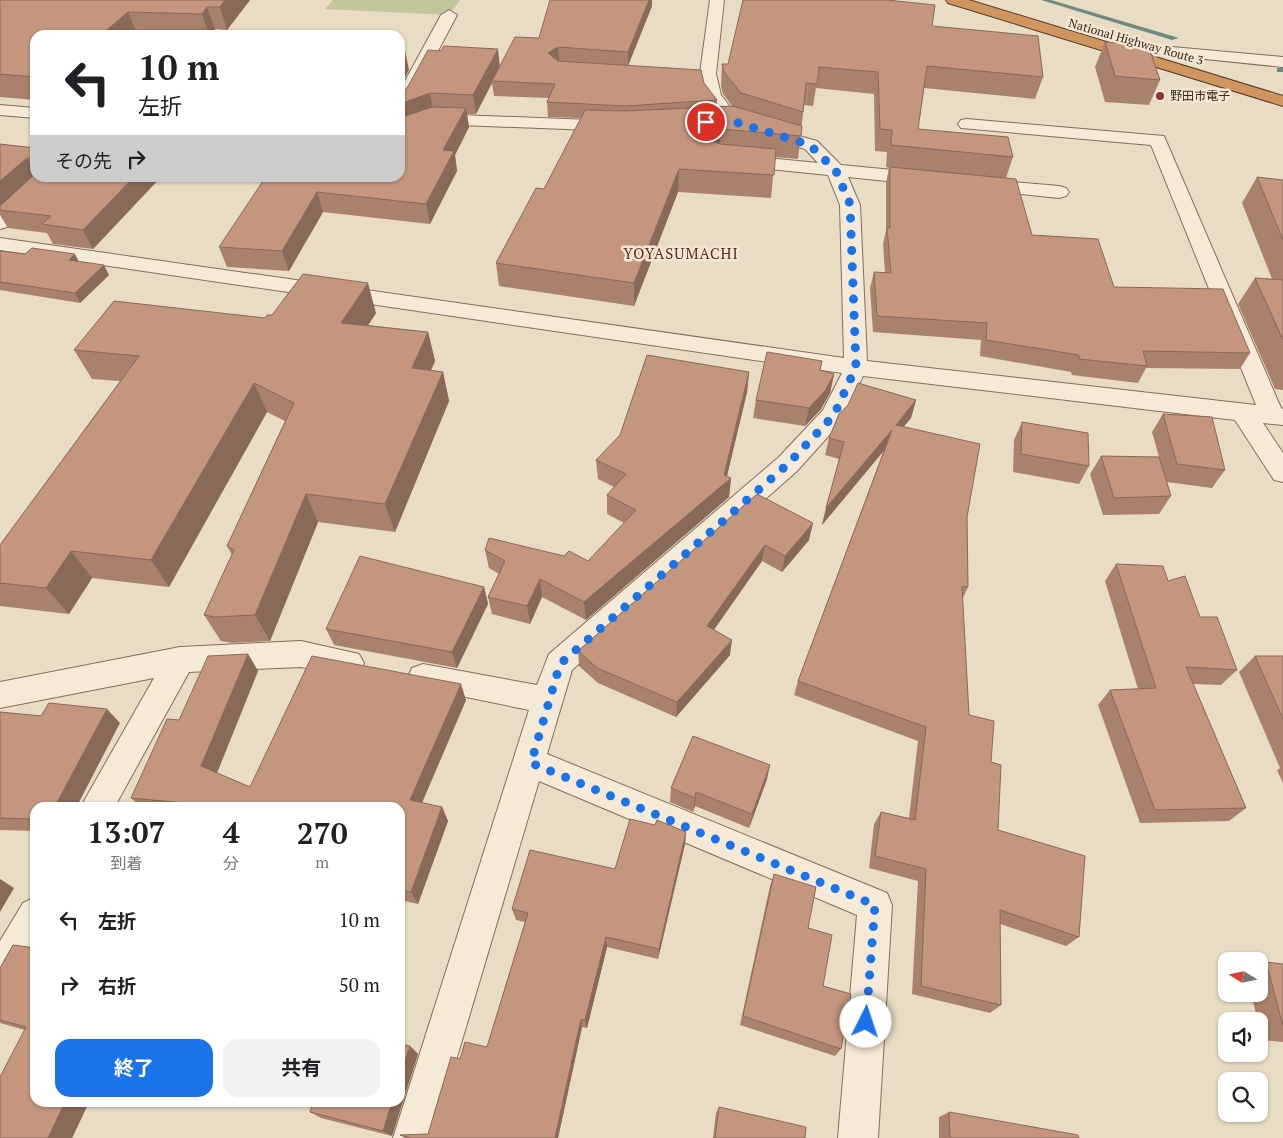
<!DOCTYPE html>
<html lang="ja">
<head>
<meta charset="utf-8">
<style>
	:root { --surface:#fff; --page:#f2f2f2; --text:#202124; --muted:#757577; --accent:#1a73e8 }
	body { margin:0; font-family:"PT Serif","Noto Sans JP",serif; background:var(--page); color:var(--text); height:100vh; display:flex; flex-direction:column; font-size:19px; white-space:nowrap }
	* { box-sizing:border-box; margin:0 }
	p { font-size:16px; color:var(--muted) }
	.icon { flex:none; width:28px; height:28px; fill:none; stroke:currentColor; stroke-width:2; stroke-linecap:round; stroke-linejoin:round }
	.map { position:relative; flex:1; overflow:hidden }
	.panel { position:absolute; left:30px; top:802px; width:375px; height:305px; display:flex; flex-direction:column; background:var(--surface); border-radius:15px; box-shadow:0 1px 4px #0004 }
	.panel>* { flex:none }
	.guide { position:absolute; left:30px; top:30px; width:375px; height:152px; border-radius:15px; box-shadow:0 1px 4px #0004; background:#fff; color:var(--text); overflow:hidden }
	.needle { width:32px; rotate:280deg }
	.buttons { position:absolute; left:1218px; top:952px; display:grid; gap:10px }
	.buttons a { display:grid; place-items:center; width:50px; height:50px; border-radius:10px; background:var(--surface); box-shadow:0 1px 4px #0004; font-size:25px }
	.pin { position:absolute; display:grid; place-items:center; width:42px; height:42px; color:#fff; margin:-21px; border:2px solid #fff; border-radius:50%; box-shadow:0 1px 5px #0007 }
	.me { position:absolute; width:55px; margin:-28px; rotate:4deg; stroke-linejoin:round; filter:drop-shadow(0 0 4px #0008) }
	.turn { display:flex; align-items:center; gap:18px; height:105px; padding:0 25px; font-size:22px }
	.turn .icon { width:65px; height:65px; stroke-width:2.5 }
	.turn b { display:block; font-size:35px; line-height:42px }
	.then { display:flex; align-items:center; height:48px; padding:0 25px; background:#0003; gap:10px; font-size:19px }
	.eta { display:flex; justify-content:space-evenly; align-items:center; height:85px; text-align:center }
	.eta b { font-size:30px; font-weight:700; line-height:35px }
	.cta { display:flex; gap:10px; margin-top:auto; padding:10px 25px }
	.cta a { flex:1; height:58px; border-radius:15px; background:var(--accent); color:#fff; font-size:20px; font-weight:700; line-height:58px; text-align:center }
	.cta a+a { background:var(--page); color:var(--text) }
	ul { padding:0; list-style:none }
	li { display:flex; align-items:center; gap:15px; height:65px; padding:0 25px }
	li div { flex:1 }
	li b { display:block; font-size:19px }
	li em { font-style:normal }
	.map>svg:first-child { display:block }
</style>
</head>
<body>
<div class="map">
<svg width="1283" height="1138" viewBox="0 0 1283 1138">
	<rect width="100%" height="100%" fill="#e9dcc4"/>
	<path fill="#c4c699" d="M333 0H460L449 15 325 9Z"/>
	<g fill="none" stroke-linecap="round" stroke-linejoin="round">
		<g fill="#6e8a81" fill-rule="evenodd">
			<path d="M1041 0H1051L1179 38 1172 40Z"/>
			<rect x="1277" y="68" width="6" height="4"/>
		</g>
		<g stroke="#826e5d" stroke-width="2">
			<g id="minor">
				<path d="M710 0H724L716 74 721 95 741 121 738 125C735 126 730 127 726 125 716 119 704 95 702 83L665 81 659 80 657 76 659 72 700 73Z"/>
				<path d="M449 10 457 15 409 106 406 110 400 111V90L441 15Z"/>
				<path d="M1172 47 1283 57V67L1166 55 1164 52 1166 49Z"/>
				<path d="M0 105 35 108V118L0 115Z"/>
				<path d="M433 114 616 121 622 122 625 126 622 130 616 131 435 124 400 137V126Z"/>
				<path d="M967 119 1164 136 1281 408 1283 409V425L1263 423 1283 453V482L1274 480 1235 420 863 376 842 421 797 471 572 670 547 754 887 893 892 905 878 1138H838L857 915 539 781 433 1138H393L529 710 412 686 408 677 412 668 423 664 537 685 549 654 779 457 823 410 842 373 0 250V238L844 358 840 205 828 175 730 165 728 161 730 157 737 155 818 163 805 149 758 135 755 131 758 127 764 126 817 141 841 165 924 173 931 175 933 179 931 183 924 185 848 177 860 205 867 361 1256 405 1151 145 961 128 958 124 961 120Z"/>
				<path d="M39 178H58L7 227 0 229V212Z"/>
				<path d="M981 179 1059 186 1066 188 1069 192 1066 196 1059 198 974 189 972 185 974 181Z"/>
				<path d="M301 641 359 654 364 663 359 672 349 676 301 667 189 672 114 808H80L154 678 0 708V682L180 647Z"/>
				<path d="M35 897V950L13 989 0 994V941L23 903Z"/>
			</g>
		</g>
		<g stroke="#513d30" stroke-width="2">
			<path id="highway" d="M946 0H969L1283 96V106L948 3Z"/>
		</g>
		<use href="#minor" fill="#f5ead7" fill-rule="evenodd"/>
		<use href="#highway" fill="#d1965d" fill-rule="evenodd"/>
	</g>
	<g fill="#a9816c">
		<path d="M0 0H250L227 30 215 29 211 35H35V100L0 97Z"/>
		<path d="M652 6 628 65 704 83 717 100V106H732L723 94 721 86 722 64H728L932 26 1043 77 1035 99 924 88 918 129 1013 157 1006 178 1032 235 1114 287 1250 353 1240 369 1146 368 1138 383 1072 375 1071 372 980 356 981 340 873 332 870 288 874 272 885 273 883 244 886 230V183L889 168 886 167 887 152 875 151 874 94 816 88 813 106 804 105 798 159 775 157 771 198 678 192 634 306 499 286 496 263 544 189 581 118 548 117 547 102 549 98 494 96 492 83 476 114H467L469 127 455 155 457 171 430 224 323 212 289 271 227 267 219 247 400 104 500 66 539 38Z"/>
		<path d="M1105 42 1160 80 1149 105 1105 102 1095 67Z"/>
		<path d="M0 144 35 148V178H160L93 249 53 244 47 233 8 228 0 215Z"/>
		<path d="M1257 177 1283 180V390L1275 389 1238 304 1255 278 1272 279 1242 203Z"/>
		<path d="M0 251 79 262 109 275 80 303 0 290Z"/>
		<path d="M376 313 368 325 428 332 435 361 431 370 443 372 449 401 395 532 318 522 270 641 232 643 221 641 204 615 232 555 227 546 285 421 267 412 169 587 92 578 69 614 0 606V545L120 381 92 379 74 350 265 318 272 315Z"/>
		<path d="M820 370 834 374 830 393 821 409 805 426 753 418 756 400Z"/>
		<path d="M749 372 747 392 727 476 731 478 729 497 586 620 542 597 530 624 492 614 488 597 499 574 489 568 485 550 564 556 588 561 624 523 607 514V495L614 487 598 479 596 460Z"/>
		<path d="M916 400 911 418 903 427 967 517 968 587 962 600 969 715 991 762 998 830 1079 937 1066 946 1000 924 1001 1005 990 1013 912 994 918 881 869 868 874 824 881 812 909 818 918 741 794 695 798 681 884 450 822 525 839 459 825 455 829 438Z"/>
		<path d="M1163 414 1225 470 1212 488 1167 482 1171 496 1159 514 1103 515 1090 474 1101 456 1159 457 1152 432Z"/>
		<path d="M1022 422 1089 466 1079 484 1013 472 1014 440Z"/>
		<path d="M757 494 809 540 782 572 762 561 714 630 730 655 676 717 598 683 579 666 578 651Z"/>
		<path d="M1116 564 1168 581 1200 617 1237 670 1221 685 1193 684 1246 808 1229 821 1140 823 1098 705 1110 690 1138 689 1105 581Z"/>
		<path d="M484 587 488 604 457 668 334 645 326 629Z"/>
		<path d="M248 654 258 671 217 773 250 787 466 700 422 803 442 807 448 821 418 904 400 900V808H142L131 798 179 720Z"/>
		<path d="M1255 656H1283V783L1277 770 1280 768 1239 672Z"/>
		<path d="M0 712 120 723 35 808V831L0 830Z"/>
		<path d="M767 779 749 828 695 806 693 812 670 802 671 788Z"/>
		<path d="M655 825 686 832 685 844 658 959 607 947 587 1028 582 1027 558 1138H405L400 1135 428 1134 487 1047 525 922 516 920 512 909 615 869Z"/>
		<path d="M774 874 808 928 841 1049 835 1056 740 1025 770 886Z"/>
		<path d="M13 945 28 947 35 948V1102H89L72 1138H0V1077L25 1030 0 1023V968Z"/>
		<path d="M1266 962 1283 964V1042L1263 1040 1251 994H1259V965Z"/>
		<path d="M410 1046 418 1054 392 1136 321 1118 310 1112Z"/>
		<path d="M719 1107 805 1138H713L716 1113Z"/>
		<path d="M949 1112 1079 1138H939V1117Z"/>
	</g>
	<g fill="#896958">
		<path d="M225 0H250L227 30 220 7Z"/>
		<path d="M649 0H652V6L628 66V52Z"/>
		<path d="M207 7 215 29 211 35H209L202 14Z"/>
		<path d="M128 12 137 34 136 35H101Z"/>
		<path d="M558 47 559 61 548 53Z"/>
		<path d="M498 49 500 68 492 81V83L476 114 473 95Z"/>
		<path d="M405 51 409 70 400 86V61Z"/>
		<path d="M430 93 433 112 400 124V104Z"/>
		<path d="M466 108 469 127 455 155 457 171 430 224 426 204 443 150Z"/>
		<path d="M721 129 719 151 710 154V137L712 132Z"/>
		<path d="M27 158 35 172V178L0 210V181Z"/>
		<path d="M679 169 678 192 634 306V283Z"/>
		<path d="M133 178H160L93 249 83 230Z"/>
		<path d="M317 192 323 212 289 271 282 251Z"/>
		<path d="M75 254 80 264 69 260Z"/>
		<path d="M104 265 109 275 80 303 75 293Z"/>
		<path d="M368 283 376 313 351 352 341 323Z"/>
		<path d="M428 332 435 361 419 397 412 368Z"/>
		<path d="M443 372 449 401 395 532 385 504Z"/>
		<path d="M749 372 747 392 725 484 731 478 729 497 586 620 584 602 724 475Z"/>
		<path d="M834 374 830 393 821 409 805 426 809 408Z"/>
		<path d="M254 383 267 412 169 587 151 560Z"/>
		<path d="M916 400 911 418 891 442 896 425Z"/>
		<path d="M892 430 887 447 822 525 826 508Z"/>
		<path d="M306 494 318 522 270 641 255 615Z"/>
		<path d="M813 523 809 540 782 572 785 556Z"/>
		<path d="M765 545 762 561 705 642 707 626Z"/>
		<path d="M71 551 92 578 69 614 46 588Z"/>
		<path d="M540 579 542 597 530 624 527 606Z"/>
		<path d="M484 587 488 604 457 668 452 652Z"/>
		<path d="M732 640 730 655 676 717 677 702Z"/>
		<path d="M248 654 258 671 214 780 201 766Z"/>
		<path d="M461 684 466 700 417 814 410 800Z"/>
		<path d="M107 709 120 723 76 808H54Z"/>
		<path d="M770 765 767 779 749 828 752 814Z"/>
		<path d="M696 792 695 806 693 812 695 798Z"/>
		<path d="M442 807 448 821 418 904 411 892Z"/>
		<path d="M686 832 685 844 658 959 659 949Z"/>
		<path d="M0 879 14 888 0 912Z"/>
		<path d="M606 937 607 947 587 1028 585 1020Z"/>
		<path d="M581 1019 582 1027 558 1138H555Z"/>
		<path d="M410 1046 418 1054 392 1136 383 1131 392 1102H400V1077Z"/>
		<path d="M65 1102H89L72 1138H48Z"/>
	</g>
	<g fill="#c4967e" stroke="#896958">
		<path d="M0 0H225L220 7H207L202 14 128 12 101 35H35V77L0 74Z"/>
		<path d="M550 0H649L628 52 558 47 548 53 558 61 701 70 704 83 717 100 626 106 547 102 555 84 492 81 515 37 539 38Z"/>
		<path d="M743 0H887L935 5 932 26 1038 36 1043 77 927 66 918 129 1008 137 1013 157 891 145 892 130 880 129 878 72 819 67 817 84 806 83 803 112 741 93 724 72 722 64H728Z"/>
		<path d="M1105 42 1148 45 1160 80 1115 76Z"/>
		<path d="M444 46 498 49 473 95 430 93 400 104V93H402L407 88 428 50 441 51Z"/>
		<path d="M400 51H405L400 61Z"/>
		<path d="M733 106 802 126 801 136 721 129 712 132 710 137 712 141 720 144 776 149 774 175 679 169 634 283 496 263 536 188 544 189 585 110 626 111Z"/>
		<path d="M432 107 466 108 443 150 454 151 426 204 317 192 282 251 219 247 265 178H400V118Z"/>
		<path d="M0 144 35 148V158H27L0 181Z"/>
		<path d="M890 167 1016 179 1032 235 1098 239 1114 287 1223 289 1250 353 1143 351 1147 366 1079 359V355L986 340 987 323 877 316 874 272 891 273 887 228H890Z"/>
		<path d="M35 174V178H133L83 230 42 224 51 216 0 210V206Z"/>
		<path d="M1257 177 1283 180V240Z"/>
		<path d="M32 248 75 254 69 260 104 265 75 293 0 282V251L25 254Z"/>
		<path d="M303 274 368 283 341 323 428 332 412 368 443 372 385 504 306 494 255 615 215 617 204 615 234 550 227 546 294 403 254 383 151 560 71 551 46 588 0 583V545L139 356 74 350 114 301 265 318 267 315H272Z"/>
		<path d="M1255 278 1283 280V340Z"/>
		<path d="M767 352 822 361 820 370 834 374 825 391 809 408 756 400Z"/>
		<path d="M647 355 749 372 724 475 731 478 584 602 540 579 527 606 488 597 505 561 485 550 489 538 564 556 569 551 588 561 636 510 607 495 626 474 596 460 620 435Z"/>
		<path d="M858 383 916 400 896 425 980 444 967 517 968 587 962 586 969 715 994 721 991 762 1001 765 998 830 1085 856 1079 937 1000 910 1001 1005 921 986 926 869 875 856 881 812 915 820 926 727 798 681 892 430 826 508 844 442 829 438 839 414 848 405Z"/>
		<path d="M1163 414 1212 417 1225 470 1177 464Z"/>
		<path d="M1022 422 1088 433 1089 466 1021 454Z"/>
		<path d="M1101 456 1159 457 1171 496 1114 498Z"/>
		<path d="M757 494 813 523 785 556 765 545 707 626 732 640 677 702 597 668 578 651Z"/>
		<path d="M360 556 484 587 452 652 326 629Z"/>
		<path d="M1116 564 1163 566 1168 581 1185 576 1200 617H1217L1237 670 1186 667 1246 808 1155 810 1110 690 1156 688Z"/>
		<path d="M248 654 201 766 250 787 312 656 461 684 410 800 442 807 411 892 400 890V808H216V806L131 798 167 719 179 720 208 656Z"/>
		<path d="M1255 656H1283V719Z"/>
		<path d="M49 703 107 709 54 808H35V819L0 818V712L41 716Z"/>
		<path d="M693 736 770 765 752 814 696 792 695 798 671 788Z"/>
		<path d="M630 819 655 825 657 820 686 832 659 949 606 937 585 1020 581 1019 555 1138H411L400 1135 428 1134 451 1057 460 1059 465 1042 487 1047 528 913 512 909 530 850 615 869Z"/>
		<path d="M774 874 816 887 808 928 832 935 823 986 851 994 841 1049 743 1016Z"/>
		<path d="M13 945 28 947 35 948V1102H65L48 1138H0V1077L26 1027 0 1020V968Z"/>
		<path d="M1266 962 1283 964V1026Z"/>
		<path d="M400 1044 410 1046 400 1077Z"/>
		<path d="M313 1102H392L383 1131 310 1112Z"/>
		<path d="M719 1107 806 1127 805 1138H715Z"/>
		<path d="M949 1112 1078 1135 1079 1138H950Z"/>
	</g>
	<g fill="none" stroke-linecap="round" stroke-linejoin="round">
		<path stroke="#1a73e8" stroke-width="9" stroke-dasharray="0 16.2" d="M706 122 732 121 810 145 836 171 850 204 856 367 834 415 788 464 560 664 531 763 875 905 866 1022"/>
	</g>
	<circle fill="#8b323a" stroke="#f2e7d3" stroke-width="2" cx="1160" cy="96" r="5"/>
	<g text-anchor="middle" stroke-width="5" stroke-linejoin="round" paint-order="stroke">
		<g font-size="12" fill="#34281f" stroke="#f2e7d3">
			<text transform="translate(1136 42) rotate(16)" y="4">National Highway Route 3</text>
		</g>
		<g font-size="12" fill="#34281f" stroke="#f2e7d3" text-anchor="start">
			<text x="1170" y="100">野田市電子</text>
		</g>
		<g font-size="15" letter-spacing="1" fill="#5c2a23" stroke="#f2e7d3">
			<text x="681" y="259">YOYASUMACHI</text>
		</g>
	</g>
</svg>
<div class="buttons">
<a><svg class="needle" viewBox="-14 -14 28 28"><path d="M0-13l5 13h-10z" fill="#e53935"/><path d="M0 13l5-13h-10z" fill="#757577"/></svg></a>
<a><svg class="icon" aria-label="sound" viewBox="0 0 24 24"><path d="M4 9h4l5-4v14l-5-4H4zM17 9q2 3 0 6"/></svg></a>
<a><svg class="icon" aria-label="search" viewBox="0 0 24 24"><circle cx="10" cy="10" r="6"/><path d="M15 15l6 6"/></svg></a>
</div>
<div class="pin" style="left:706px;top:122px;background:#d93025"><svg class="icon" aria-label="arrive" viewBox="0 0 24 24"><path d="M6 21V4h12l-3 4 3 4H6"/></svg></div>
<svg class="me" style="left:866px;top:1022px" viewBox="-20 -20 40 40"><circle r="19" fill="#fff"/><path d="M0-13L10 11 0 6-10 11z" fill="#1a73e8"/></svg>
<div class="guide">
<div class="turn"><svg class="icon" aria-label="left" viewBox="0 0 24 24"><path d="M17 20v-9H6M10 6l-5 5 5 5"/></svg><div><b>10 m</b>左折</div></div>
<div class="then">その先<svg class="icon" aria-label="right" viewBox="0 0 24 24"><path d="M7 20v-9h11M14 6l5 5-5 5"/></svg></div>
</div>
<section class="panel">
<div class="eta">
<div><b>13:07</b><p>到着</p></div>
<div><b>4</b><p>分</p></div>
<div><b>270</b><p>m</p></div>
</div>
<ul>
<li><svg class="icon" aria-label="left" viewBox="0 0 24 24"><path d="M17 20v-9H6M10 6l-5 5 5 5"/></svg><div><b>左折</b></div><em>10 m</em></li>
<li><svg class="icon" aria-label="right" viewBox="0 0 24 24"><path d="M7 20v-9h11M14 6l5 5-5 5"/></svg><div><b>右折</b></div><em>50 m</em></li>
</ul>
<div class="cta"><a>終了</a><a>共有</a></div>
</section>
</div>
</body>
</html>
